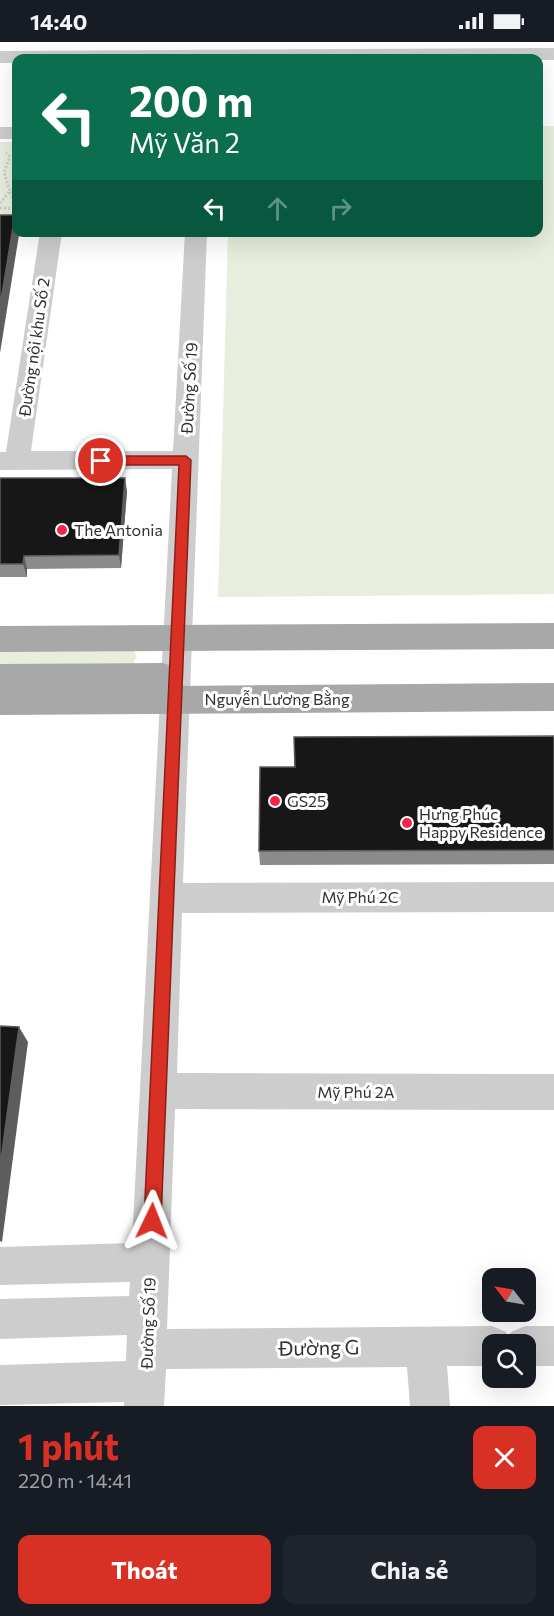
<!DOCTYPE html>
<html lang="vi">
<head>
<meta charset="utf-8">
<style>
	:root { --surface:#171b24; --page:#20242c; --text:#f1f3f6; --muted:#9ea1a6; --accent:#d93025 }
	body { margin:0; font-family:Commissioner,sans-serif; background:var(--page); color:var(--text); height:100vh; display:flex; flex-direction:column; font-size:22px; white-space:nowrap }
	* { box-sizing:border-box; margin:0 }
	p { font-size:20px; color:var(--muted) }
	.icon { flex:none; width:33px; height:33px; fill:none; stroke:currentColor; stroke-width:2; stroke-linecap:round; stroke-linejoin:round }
	.map { position:relative; height:1364px; overflow:hidden }
	.details { display:flex; flex-direction:column; background:var(--surface); flex:1 }
	.details>* { flex:none }
	.hud { position:absolute; left:12px; top:12px; width:531px; height:183px; border-radius:12px; box-shadow:0 6px 24px #0002; background:#0b6e4f; color:#fff; overflow:hidden }
	.needle { width:39px; rotate:301deg }
	.controls { position:absolute; left:482px; top:1226px; display:grid; gap:12px }
	.controls a { display:grid; place-items:center; width:54px; height:54px; border-radius:12px; background:var(--surface); box-shadow:0 6px 24px #0002; font-size:30px }
	.pin { position:absolute; display:grid; place-items:center; width:51px; height:51px; color:#fff; margin:-26px; border:3px solid #fff; border-radius:50%; box-shadow:0 2px 6px #0007 }
	.me { position:absolute; width:66px; margin:-33px; rotate:2deg; stroke-linejoin:round; filter:drop-shadow(0 0 4px #0008) }
	.turn { display:flex; align-items:center; gap:21px; height:126px; padding:0 18px; font-size:27px }
	.turn .icon { width:78px; height:78px; stroke-width:2.5 }
	.turn b { display:block; font-size:42px; line-height:51px }
	.lanes { display:flex; align-items:center; height:57px; padding:0 18px; background:#0003; justify-content:center; gap:30px; direction:ltr }
	.lanes .off { opacity:.35 }
	.round { display:grid; place-items:center; flex:none; width:63px; height:63px; border-radius:12px; background:var(--page) }
	.headline { display:flex; align-items:center; justify-content:space-between; height:102px; padding:0 18px }
	h1 { font-size:36px; font-weight:700; line-height:45px; color:var(--accent) }
	.primary-button { display:flex; gap:12px; margin-top:auto; padding:12px 18px }
	.primary-button a { flex:1; height:69px; border-radius:12px; background:var(--accent); color:#fff; font-size:24px; font-weight:700; line-height:69px; text-align:center }
	.primary-button a+a { background:var(--page); color:var(--text) }
	.status { display:flex; justify-content:space-between; align-items:center; height:42px; padding:0 30px; background:var(--surface); direction:ltr }
	.status svg { height:16px; fill:currentColor }
	.map>svg:first-child { display:block }
</style>
</head>
<body>
<div class="status"><b>14:40</b><svg viewBox="0 0 49 12"><path d="M0 12V9h3v3zM5 12V6h3v6zM10 12V3h3v9zM15 12V0h3v12zM26 1h20v11H26zM47 4h2v5h-2z"/></svg></div>
<div class="map">
<svg width="554" height="1364" viewBox="0 0 554 1364">
	<rect width="100%" height="100%" fill="#fff"/>
	<g fill="#e8eedd">
		<path d="M539 84H554V552L218 555 228 191 538 190Z"/>
		<rect x="0" y="100" width="16" height="85"/>
		<path d="M0 609H134L137 615 133 621 0 623Z"/>
	</g>
	<g fill="none" stroke-linecap="round" stroke-linejoin="round">
		<g stroke="#cdcdcd" stroke-width="3" stroke-dasharray="2 2" stroke-linecap="butt">
			<path d="M10 150 16 162"/>
			<path d="M0 161 10 149 4 130 10 115 6 111"/>
			<path d="M0 166 16 167"/>
		</g>
		<g fill="#cdcdcd" fill-rule="evenodd">
			<path d="M554 6V18L16 16V21H0V9Z"/>
			<rect x="0" y="85" width="16" height="12"/>
			<path d="M40 190H62L31 409H173L185 190H207L183 841 554 840V870L182 871 177 1031 554 1032V1068L175 1067 167 1287 492 1284 506 1290 508 1296 511 1290 525 1284H554V1324H525V1302H492V1324H447L450 1364H410L407 1325 166 1327 164 1364H124V1360L0 1363V1323L126 1319 127 1293 0 1297V1257L129 1254 130 1240 0 1243V1205L132 1201 172 427 0 428V410H6Z"/>
		</g>
		<g fill="#a8a8a8" fill-rule="evenodd">
			<path d="M554 581V607L0 610V584Z"/>
			<path d="M163 621 174 625 179 634 172 644 554 641V669L0 673V622Z"/>
		</g>
	</g>
	<g fill="#8b8b8b">
		<path d="M0 436 127 449 121 526 27 527V535H0Z"/>
		<path d="M554 694V822L260 823 259 809 294 725V695Z"/>
	</g>
	<g fill="#5d5d5d">
		<path d="M15 173 16 179V190H19V193L0 311V264Z"/>
		<path d="M125 436 127 449 121 526 119 513Z"/>
		<path d="M24 514 27 527V535L23 522Z"/>
		<path d="M19 985 28 1000 2 1200 0 1199V1125Z"/>
	</g>
	<g fill="#171717" stroke="#5d5d5d" stroke-width="1.5">
		<path d="M0 173H15L0 264Z"/>
		<path d="M0 436H125L119 513 24 514 23 522H0Z"/>
		<path d="M554 694V808L259 809 260 725H295L294 695Z"/>
		<path d="M0 984 19 985 0 1125Z"/>
	</g>
	<path fill="#d93025" stroke="#8d1f18" stroke-width="1.5" d="M101 414H186L191 418 161 1179 158 1185 152 1187 146 1185 144 1179 179 423H101L96 419Z"/>
	<g fill="#f42449" stroke="#fff" stroke-width="2">
		<circle cx="62" cy="488" r="6"/>
		<circle cx="275" cy="759" r="6"/>
		<circle cx="407" cy="781" r="6"/>
	</g>
	<g text-anchor="middle" stroke-width="6" stroke-linejoin="round" paint-order="stroke">
		<g font-size="16" fill="#303030" stroke="#fff">
			<text transform="translate(34 305) rotate(-82)" y="6">Đường nội khu Số 2</text>
			<text transform="translate(189 346) rotate(-87)" y="6">Đường Số 19</text>
			<text x="277" y="663">Nguyễn Lương Bằng</text>
			<text x="360" y="861">Mỹ Phú 2C</text>
			<text x="356" y="1056">Mỹ Phú 2A</text>
			<text transform="translate(148 1281) rotate(-88)" y="6">Đường Số 19</text>
		</g>
		<g font-size="16" fill="#303030" stroke="#fff" text-anchor="start">
			<text x="74" y="494">The Antonia</text>
			<text x="287" y="765">GS25</text>
			<text x="419" y="778">Hưng Phúc<tspan x="419" dy="18">Happy Residence</tspan></text>
		</g>
		<g font-size="20" fill="#303030" stroke="#fff">
			<text transform="translate(319 1306) rotate(-1)" y="7">Đường G</text>
		</g>
	</g>
</svg>
<div class="controls">
<a><svg class="needle" viewBox="-14 -14 28 28"><path d="M0-13l5 13h-10z" fill="#e53935"/><path d="M0 13l5-13h-10z" fill="#9ea1a6"/></svg></a>
<a><svg class="icon" aria-label="search" viewBox="0 0 24 24"><circle cx="10" cy="10" r="6"/><path d="M15 15l6 6"/></svg></a>
</div>
<div class="pin" style="left:101px;top:419px;background:#d93025"><svg class="icon" aria-label="arrive" viewBox="0 0 24 24"><path d="M6 21V4h12l-3 4 3 4H6"/></svg></div>
<svg class="me" style="left:152px;top:1179px" viewBox="-20 -20 40 40"><path d="M0-17L14 15 0 8-14 15z" fill="#d93025" stroke="#fff" stroke-width="4"/></svg>
<div class="hud">
<div class="turn"><svg class="icon" aria-label="left" viewBox="0 0 24 24"><path d="M17 20v-9H6M10 6l-5 5 5 5"/></svg><div><b>200 m</b>Mỹ Văn 2</div></div>
<div class="lanes"><svg class="icon" aria-label="left" viewBox="0 0 24 24"><path d="M17 20v-9H6M10 6l-5 5 5 5"/></svg><svg class="icon off" aria-label="ahead" viewBox="0 0 24 24"><path d="M12 20V5M6 11l6-6 6 6"/></svg><svg class="icon off" aria-label="right" viewBox="0 0 24 24"><path d="M7 20v-9h11M14 6l5 5-5 5"/></svg></div>
</div>
</div>
<section class="details">
<div class="headline"><div><h1>1 phút</h1><p>220 m · 14:41</p></div><a class="round" style="background:#d93025;color:#fff"><svg class="icon" aria-label="close" viewBox="0 0 24 24"><path d="M6 6l12 12M18 6L6 18"/></svg></a></div>
<div class="primary-button"><a>Thoát</a><a>Chia sẻ</a></div>
</section>
</body>
</html>
